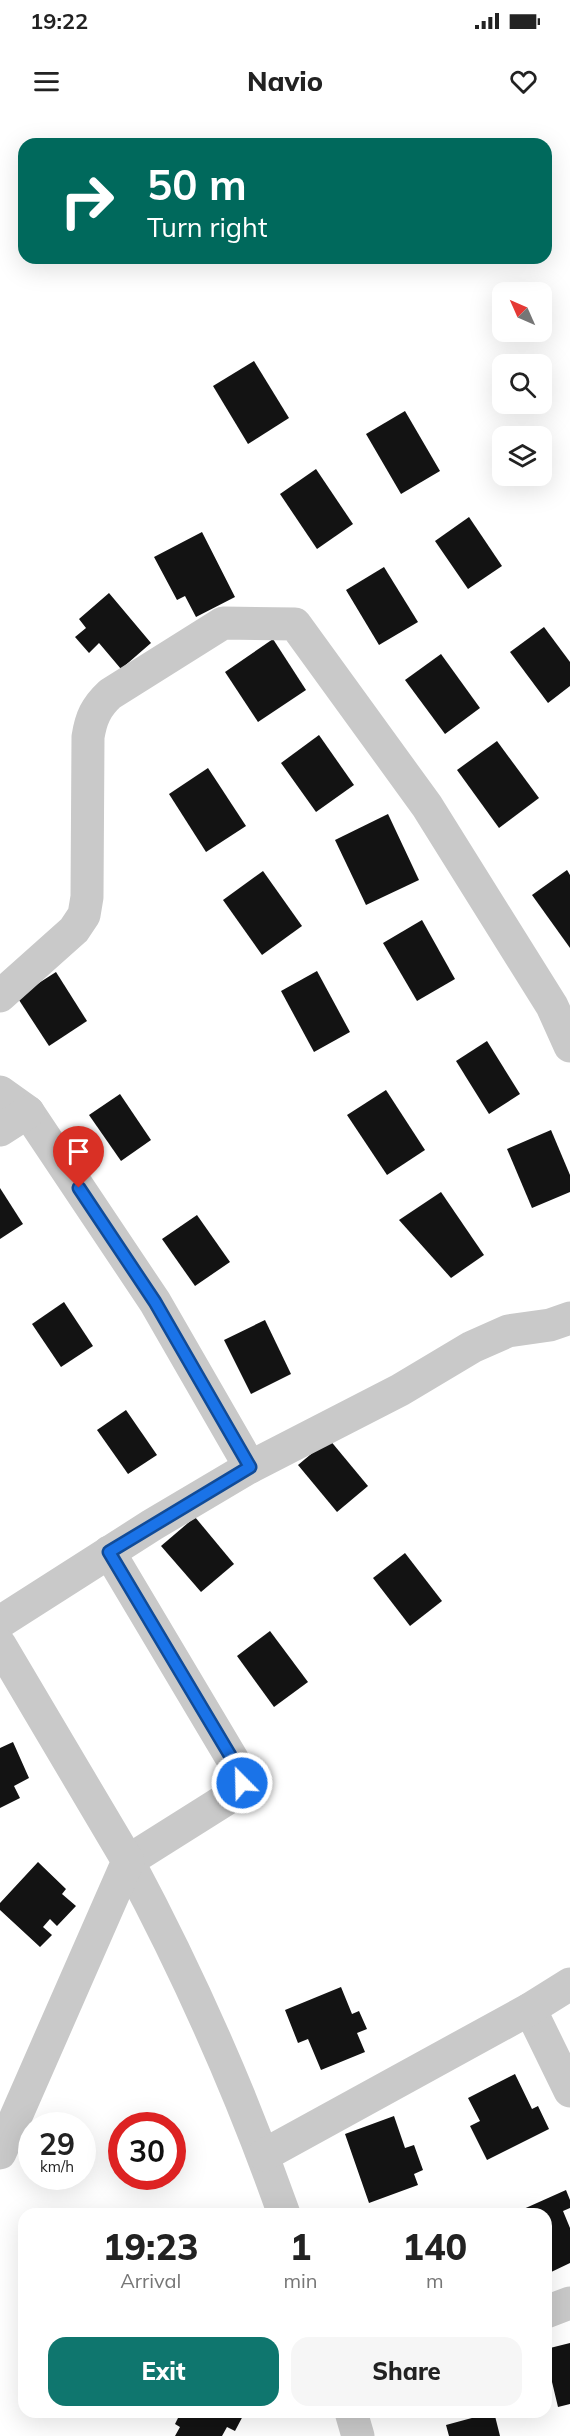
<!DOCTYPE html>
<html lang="en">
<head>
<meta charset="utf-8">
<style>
	:root { --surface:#fff; --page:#f6f6f6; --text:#222; --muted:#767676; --accent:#0f766e }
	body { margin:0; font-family:Mulish,sans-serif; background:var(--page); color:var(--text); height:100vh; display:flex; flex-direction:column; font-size:22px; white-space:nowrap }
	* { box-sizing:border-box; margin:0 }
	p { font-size:20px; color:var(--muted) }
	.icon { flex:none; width:33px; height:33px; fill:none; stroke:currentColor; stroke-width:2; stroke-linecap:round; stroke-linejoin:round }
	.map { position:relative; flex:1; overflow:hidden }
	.panel { position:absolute; left:18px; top:2088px; width:534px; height:210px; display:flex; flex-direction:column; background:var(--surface); border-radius:18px; box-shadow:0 6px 24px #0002 }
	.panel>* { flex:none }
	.hud { position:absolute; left:18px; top:18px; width:534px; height:126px; border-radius:18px; box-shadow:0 6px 24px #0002; background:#00695c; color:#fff; overflow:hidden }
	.needle { width:39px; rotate:315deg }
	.fabs { position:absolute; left:492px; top:162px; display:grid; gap:12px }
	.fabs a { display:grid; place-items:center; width:60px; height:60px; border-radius:12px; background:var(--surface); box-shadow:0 6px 24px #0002; font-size:30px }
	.speed { position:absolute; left:18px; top:1992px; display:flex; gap:12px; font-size:30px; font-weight:700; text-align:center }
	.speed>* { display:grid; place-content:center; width:78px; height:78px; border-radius:50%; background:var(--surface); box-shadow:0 6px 24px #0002; line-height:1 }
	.speed small { font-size:15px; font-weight:400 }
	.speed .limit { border:9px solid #d22; background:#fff; color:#111 }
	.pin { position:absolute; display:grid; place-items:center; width:51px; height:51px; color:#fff; margin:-62px -26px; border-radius:50% 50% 50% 0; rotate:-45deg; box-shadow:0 0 6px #0007 }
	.pin .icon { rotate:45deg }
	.me { position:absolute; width:66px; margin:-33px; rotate:337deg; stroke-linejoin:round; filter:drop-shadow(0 0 4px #0008) }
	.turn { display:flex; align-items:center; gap:21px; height:126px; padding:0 30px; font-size:27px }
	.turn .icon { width:78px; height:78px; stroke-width:2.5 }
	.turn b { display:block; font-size:42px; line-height:51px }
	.eta { display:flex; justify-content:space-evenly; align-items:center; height:102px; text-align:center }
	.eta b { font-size:36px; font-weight:800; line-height:42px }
	.cta { display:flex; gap:12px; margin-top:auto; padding:12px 30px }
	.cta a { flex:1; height:69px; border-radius:18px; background:var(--accent); color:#fff; font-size:24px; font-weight:800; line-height:69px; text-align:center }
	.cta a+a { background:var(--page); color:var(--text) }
	.status { display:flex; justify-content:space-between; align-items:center; height:42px; padding:0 30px; background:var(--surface); direction:ltr }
	.status svg { height:16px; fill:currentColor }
	header { display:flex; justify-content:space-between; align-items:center; height:78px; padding:0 30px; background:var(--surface); font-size:27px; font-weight:800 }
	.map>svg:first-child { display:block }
</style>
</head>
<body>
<div class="status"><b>19:22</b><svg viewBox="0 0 49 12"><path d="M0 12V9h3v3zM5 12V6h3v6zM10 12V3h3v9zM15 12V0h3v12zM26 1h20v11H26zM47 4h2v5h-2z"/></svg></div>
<header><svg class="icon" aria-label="menu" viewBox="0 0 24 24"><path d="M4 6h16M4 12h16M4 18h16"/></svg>Navio<svg class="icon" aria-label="heart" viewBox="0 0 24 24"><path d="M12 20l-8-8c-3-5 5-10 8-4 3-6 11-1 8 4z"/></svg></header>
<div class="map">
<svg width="570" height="2316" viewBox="0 0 570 2316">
	<rect width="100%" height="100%" fill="#fff"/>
	<g fill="#131313">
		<path d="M254 241 289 298 248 324 213 266Z"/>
		<path d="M405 291 440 351 401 374 366 314Z"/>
		<path d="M316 349 353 404 317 429 280 374Z"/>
		<path d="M469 397 502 446 468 469 435 421Z"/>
		<path d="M202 412 235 477 196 497 185 476 177 480 154 437Z"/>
		<path d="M384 447 418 502 379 525 346 470Z"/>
		<path d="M109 473 151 523 121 549 99 523 89 533 75 517 86 508 79 499Z"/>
		<path d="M544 507 570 542V566L548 583 510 532Z"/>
		<path d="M273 519 306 570 258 602 225 552Z"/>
		<path d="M441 534 480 588 445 614 405 560Z"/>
		<path d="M319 615 354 665 316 692 281 643Z"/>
		<path d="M497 621 539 678 499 708 457 650Z"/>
		<path d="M208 648 246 706 206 732 169 674Z"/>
		<path d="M388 694 419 760 366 785 335 720Z"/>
		<path d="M567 750 570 755V828L532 775Z"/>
		<path d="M263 751 302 806 262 835 223 780Z"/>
		<path d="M422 800 455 859 417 881 383 823Z"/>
		<path d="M317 851 350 912 314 932 281 871Z"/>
		<path d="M56 852 87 901 49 926 17 877Z"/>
		<path d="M487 921 520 974 489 994 456 941Z"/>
		<path d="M386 970 425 1030 387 1055 347 995Z"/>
		<path d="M120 974 151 1020 121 1041 89 995Z"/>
		<path d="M551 1010 570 1055V1072L532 1088 507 1029Z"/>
		<path d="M0 1068 23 1104 0 1119Z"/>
		<path d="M441 1072 484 1135 451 1158 399 1100Z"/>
		<path d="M197 1095 230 1142 195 1166 162 1119Z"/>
		<path d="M64 1182 93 1226 61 1247 32 1204Z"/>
		<path d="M265 1200 291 1254 251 1274 224 1220Z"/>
		<path d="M126 1290 157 1335 128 1354 97 1310Z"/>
		<path d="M329 1319 368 1366 337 1392 298 1345Z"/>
		<path d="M195 1397 234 1444 201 1472 161 1426Z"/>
		<path d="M405 1433 442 1481 410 1506 373 1458Z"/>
		<path d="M270 1511 308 1562 274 1587 237 1536Z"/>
		<path d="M13 1622 29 1658 14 1666 20 1678 0 1688V1628Z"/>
		<path d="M38 1742 66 1769 62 1774 76 1786 57 1806 50 1799 43 1807 52 1815 40 1827 0 1790V1783Z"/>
		<path d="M341 1867 352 1894 359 1891 367 1909 357 1913 365 1932 321 1950 308 1919 298 1923 285 1890Z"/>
		<path d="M515 1954 532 1989 538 1986 549 2009 487 2040 470 2006 480 2001 468 1978Z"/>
		<path d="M394 1996 405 2028 414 2025 423 2050 414 2054 418 2065 369 2083 345 2014Z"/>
		<path d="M566 2070 570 2080V2088L563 2091 570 2108V2143L547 2154 546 2094H520L519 2091Z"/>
		<path d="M570 2223V2284L558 2287 552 2262 546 2264V2229Z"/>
		<path d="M173 2292H245L235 2311 227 2307 222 2316H175L180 2307 175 2304 179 2296Z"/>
		<path d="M494 2292 500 2316H449L446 2305Z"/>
	</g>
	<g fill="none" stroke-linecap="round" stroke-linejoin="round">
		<g stroke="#c9c9c9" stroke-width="33">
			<path d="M0 876 74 810 84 795 87 777 88 617C91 598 96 587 110 574L223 503 295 504 427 686 552 886 570 926"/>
			<path d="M0 972 28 992 155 1182 250 1347"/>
			<path d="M0 1010 28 992"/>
			<path d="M109 1432 240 1652 242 1663 236 1673 128 1741C189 1855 241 1972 284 2094"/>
			<path d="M0 1502 152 1405 250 1347 400 1270 472 1227 508 1211 550 1205 570 1198"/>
			<path d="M0 1525 128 1741 0 2033"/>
			<path d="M530 1889 570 1971"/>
			<path d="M264 2035 530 1889 570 1864"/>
			<path d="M546 2192 570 2183"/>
			<path d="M351 2292 358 2316"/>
		</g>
	</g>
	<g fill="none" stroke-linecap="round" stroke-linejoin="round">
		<g stroke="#114b97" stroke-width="15">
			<path id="route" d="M79 1068 155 1182 250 1347 109 1432 240 1652 242 1663"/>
		</g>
		<use href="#route" stroke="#1a73e8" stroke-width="10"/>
	</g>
</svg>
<div class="fabs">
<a><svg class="needle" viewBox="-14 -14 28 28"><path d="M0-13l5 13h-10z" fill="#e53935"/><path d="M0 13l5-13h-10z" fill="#767676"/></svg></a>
<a><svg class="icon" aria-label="search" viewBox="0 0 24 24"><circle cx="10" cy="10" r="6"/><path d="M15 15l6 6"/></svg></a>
<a><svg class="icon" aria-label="layers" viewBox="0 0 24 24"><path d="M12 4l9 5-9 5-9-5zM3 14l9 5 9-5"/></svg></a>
</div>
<div class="speed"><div>29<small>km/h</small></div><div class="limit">30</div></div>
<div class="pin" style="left:79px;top:1068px;background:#d93025"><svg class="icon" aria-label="arrive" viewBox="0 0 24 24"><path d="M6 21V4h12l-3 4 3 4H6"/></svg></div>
<svg class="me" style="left:242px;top:1663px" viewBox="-20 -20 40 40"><circle r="17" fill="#1a73e8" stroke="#fff" stroke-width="3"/><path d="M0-11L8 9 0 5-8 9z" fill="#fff"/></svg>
<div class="hud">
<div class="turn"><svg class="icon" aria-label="right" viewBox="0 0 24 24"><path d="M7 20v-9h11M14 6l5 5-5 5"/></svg><div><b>50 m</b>Turn right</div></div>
</div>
<section class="panel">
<div class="eta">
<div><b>19:23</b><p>Arrival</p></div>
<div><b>1</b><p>min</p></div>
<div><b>140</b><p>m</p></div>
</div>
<div class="cta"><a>Exit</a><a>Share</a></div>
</section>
</div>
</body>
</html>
